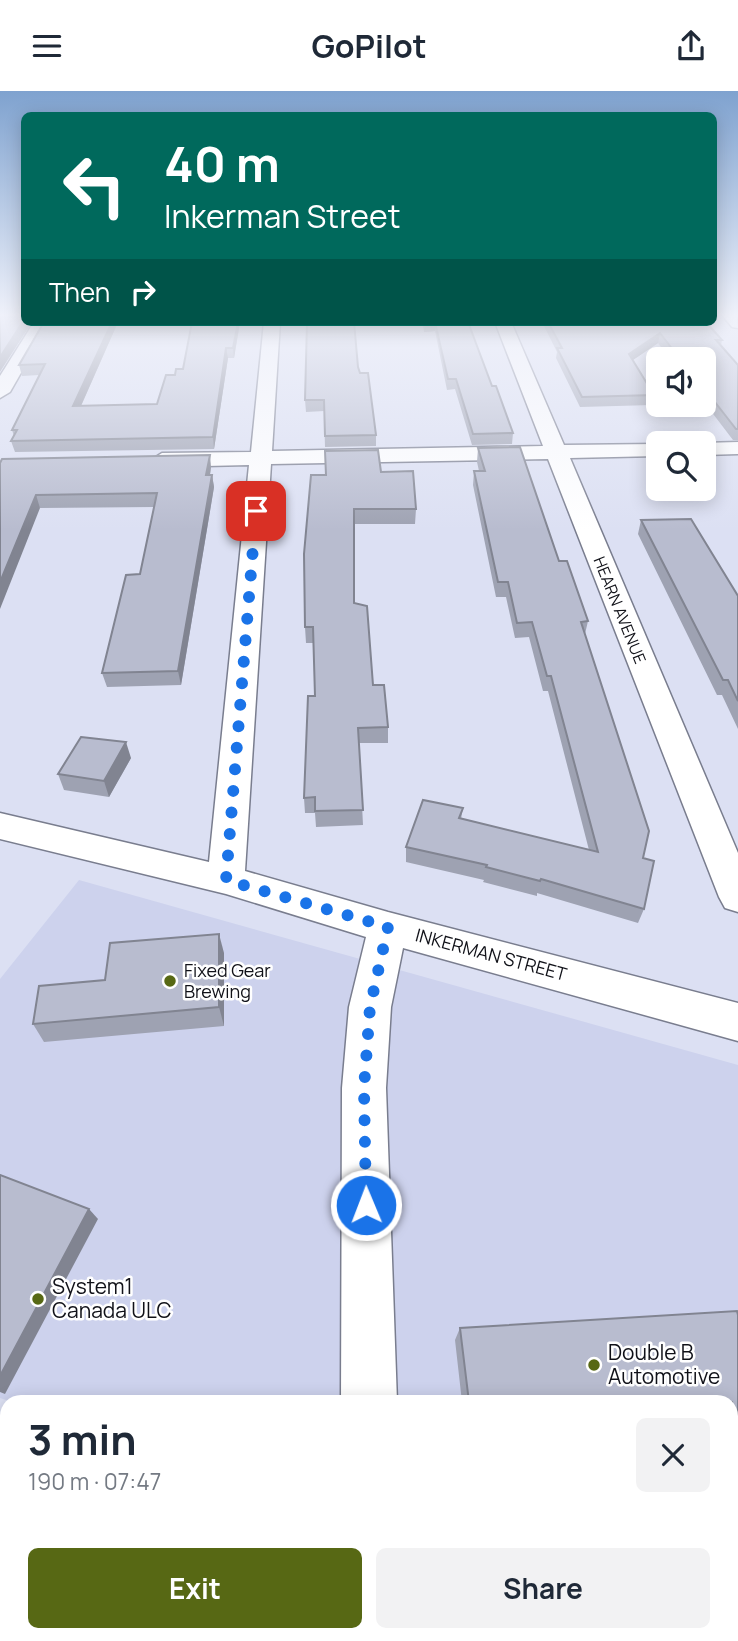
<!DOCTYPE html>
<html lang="en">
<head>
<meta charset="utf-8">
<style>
	:root { --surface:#fff; --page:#f2f2f3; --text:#1f2937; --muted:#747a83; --accent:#576814 }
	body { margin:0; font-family:Manrope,sans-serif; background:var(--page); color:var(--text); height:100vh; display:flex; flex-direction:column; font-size:26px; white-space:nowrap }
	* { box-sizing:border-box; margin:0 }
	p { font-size:23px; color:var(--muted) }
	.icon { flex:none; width:38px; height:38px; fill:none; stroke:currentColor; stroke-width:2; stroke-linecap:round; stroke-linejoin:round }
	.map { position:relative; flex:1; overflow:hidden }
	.sheet { position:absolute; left:0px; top:1304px; width:738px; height:247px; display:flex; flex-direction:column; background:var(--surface); border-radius:21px 21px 0 0; box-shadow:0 4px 18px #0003 }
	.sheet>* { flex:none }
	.banner { position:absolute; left:21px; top:21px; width:696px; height:214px; border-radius:10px; box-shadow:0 4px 18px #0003; background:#00695c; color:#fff; overflow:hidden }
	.fabs { position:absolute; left:646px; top:256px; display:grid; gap:14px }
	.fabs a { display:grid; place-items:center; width:70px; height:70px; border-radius:10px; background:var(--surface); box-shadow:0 4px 18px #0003; font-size:35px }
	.pin { position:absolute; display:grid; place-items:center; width:60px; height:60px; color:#fff; margin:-30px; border-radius:14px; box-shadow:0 4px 10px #0006 }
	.me { position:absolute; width:77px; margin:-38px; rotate:359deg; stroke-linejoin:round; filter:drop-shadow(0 0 5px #0008) }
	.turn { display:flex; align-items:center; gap:24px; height:147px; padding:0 28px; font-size:32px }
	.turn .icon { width:91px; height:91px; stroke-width:2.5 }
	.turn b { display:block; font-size:49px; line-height:60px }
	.then { display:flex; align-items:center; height:66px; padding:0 28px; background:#0003; gap:14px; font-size:26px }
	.round { display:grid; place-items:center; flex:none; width:74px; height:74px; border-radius:10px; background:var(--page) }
	.summary { display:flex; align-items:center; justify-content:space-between; height:119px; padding:0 28px }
	h1 { font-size:42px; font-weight:700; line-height:52px }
	.action { display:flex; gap:14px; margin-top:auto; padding:14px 28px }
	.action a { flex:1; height:80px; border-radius:10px; background:var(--accent); color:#fff; font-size:28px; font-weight:700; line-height:80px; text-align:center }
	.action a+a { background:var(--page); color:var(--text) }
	header { display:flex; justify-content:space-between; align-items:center; height:91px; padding:0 28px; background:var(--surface); font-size:32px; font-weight:700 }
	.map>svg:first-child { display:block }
</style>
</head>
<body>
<header><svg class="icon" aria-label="menu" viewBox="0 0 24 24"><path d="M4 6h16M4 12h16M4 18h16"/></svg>GoPilot<svg class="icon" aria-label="share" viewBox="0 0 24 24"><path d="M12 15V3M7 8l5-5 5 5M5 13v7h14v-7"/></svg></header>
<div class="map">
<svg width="738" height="1550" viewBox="0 0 738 1550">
	<rect width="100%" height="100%" fill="#dce0f3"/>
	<path fill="#cdd2ed" d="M79 789 738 974V1550H670L632 1544H732V1311H12L0 1307V888Z"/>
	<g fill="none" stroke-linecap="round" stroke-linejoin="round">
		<g stroke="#797d8e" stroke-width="3">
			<g id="street">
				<path d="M720 222H737L738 237 732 236Z"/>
				<path d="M34 231H50L10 301 0 307V285Z"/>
				<path d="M264 231H280L272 360 543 355 495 231H511L564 354 658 353V365L570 367 738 762V821L725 817 719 806 548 368 271 373 245 780 388 821 738 912V950L403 857 391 916 386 997 397 1311H341L342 997 349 916 366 846 226 803 0 748V722L209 771 249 374 162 376 151 369 162 362 251 361Z"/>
				<path d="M738 351V363L704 364 703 352Z"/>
				<path d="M340 1544H405L406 1550H340Z"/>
			</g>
		</g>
		<use href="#street" fill="#fff" fill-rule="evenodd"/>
		<g stroke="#494b55" stroke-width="10">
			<g id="rail">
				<path d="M0 1432 7 1435"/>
				<path d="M0 1503 7 1506"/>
				<path d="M95 1544 110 1550"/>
				<path d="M318 1544 337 1550"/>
			</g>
		</g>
		<use href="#rail" stroke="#fff" stroke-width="8" stroke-dasharray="24" stroke-linecap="butt"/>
	</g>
	<g fill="#9ea2b2">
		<path d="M44 231H118L81 315 157 313 175 284 240 231 234 267H228L214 358 15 361 11 350 14 345 12 339 39 284 22 285 19 274Z"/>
		<path d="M422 231H468L492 295 513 342 512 353 472 354 455 298 447 299 435 240 424 241Z"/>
		<path d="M542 231H706L722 249 721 255 738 274V349H733L704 311V268H670L658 252 633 269 654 304 652 314 580 316 556 267 557 261Z"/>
		<path d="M358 276 376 344V355L325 356 324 320 306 321 305 309Z"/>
		<path d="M478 357 559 470 588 530 585 543 643 767 644 818 638 832 537 802V805L483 791 484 789 406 771V756L463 717 461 728 589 759 548 600H543L529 546 515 547 506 506H496L473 394 474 380H479L477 371Z"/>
		<path d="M0 372 211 376 210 384H212L214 396 181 594 107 596 102 582 140 483 154 416 40 417Z"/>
		<path d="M326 384 416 418 415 433H355V512L373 594 388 636V652H359L363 734 316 736 315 722H305L304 707 315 605 314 552H306L305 536Z"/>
		<path d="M641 429 738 505V638L722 604H717L638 443Z"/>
		<path d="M131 667 109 706 64 699 58 683Z"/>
		<path d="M224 862V935L44 951 33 933 105 889Z"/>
		<path d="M738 1224V1334L732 1335V1311H462L455 1249 460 1237Z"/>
	</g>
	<g fill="#818491">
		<path d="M24 229V231H32L0 281V266Z"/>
		<path d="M112 231H118L76 326 73 315Z"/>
		<path d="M238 231H240L234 267 233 257Z"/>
		<path d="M425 231H435V240L424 241Z"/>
		<path d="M660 242 658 252 627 273 629 263Z"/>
		<path d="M226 257 228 267 214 358 213 346Z"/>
		<path d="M210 364 211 376 208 397 206 384Z"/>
		<path d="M212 384 214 396 181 594 178 580Z"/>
		<path d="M36 404 40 417 0 518V491Z"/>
		<path d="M126 651 131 667 109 706 104 690Z"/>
		<path d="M219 843 224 862V935L219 916Z"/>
		<path d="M89 1118 98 1128 5 1303 0 1301V1285Z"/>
	</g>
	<g fill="#b8bccf" stroke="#818491" stroke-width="2">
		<path d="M0 222H24V229L0 266Z"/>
		<path d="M44 231H112L73 315 157 313 166 284H175L176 278H183L192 231H238L233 257H226L213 346 11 350 17 339H12L45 273 19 274Z"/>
		<path d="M307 231H354L358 276 360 282H368L376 344 325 345 324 309H305Z"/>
		<path d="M435 231H468L492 295H496L513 342 473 343 456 288H448Z"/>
		<path d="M548 231H706L722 249H716L738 274V338H736L704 297V268H680L660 242 629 263 654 304 582 306 557 257H562Z"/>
		<path d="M520 356 559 470H567L588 530 581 531 649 740 643 767 654 770 644 818 541 788 540 790 486 776 487 774 406 756 423 709 463 717 459 727 598 761 551 585H547L532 531 517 532 508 491H498L474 380H485L478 357Z"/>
		<path d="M378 359 381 381 413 380 416 418H354V512L367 515 373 594H384L388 636 358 637 363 719 315 720V706L304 707 308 605H315L313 536H305L304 463 311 384H326L325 360Z"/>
		<path d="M210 364 206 384H212L178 580 102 582 126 484 140 483 157 402 36 404 0 491V372L2 368Z"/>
		<path d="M691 428 738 505V610L728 589H723L641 429Z"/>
		<path d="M81 646 126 651 104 690 58 683Z"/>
		<path d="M219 843V916L33 933 39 895 105 889 110 852Z"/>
		<path d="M0 1084 89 1118 0 1285Z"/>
		<path d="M737 1220 738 1224V1328H732V1311H469L460 1237Z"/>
	</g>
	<linearGradient id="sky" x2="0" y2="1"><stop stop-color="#7fa2cf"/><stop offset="0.51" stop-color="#eff1fa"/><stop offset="1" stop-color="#eff1fa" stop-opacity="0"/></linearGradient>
	<rect width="738" height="439" fill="url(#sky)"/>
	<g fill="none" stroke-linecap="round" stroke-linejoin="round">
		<path stroke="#1a73e8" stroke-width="12" stroke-dasharray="0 21.6" d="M256 420 226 789 388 836 370 916 364 997 366 1114"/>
	</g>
	<g fill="#576814" stroke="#fff" stroke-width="2.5">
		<circle cx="170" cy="890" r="7"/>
		<circle cx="38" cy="1208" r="7"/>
		<circle cx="594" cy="1274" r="7"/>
	</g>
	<g text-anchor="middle" stroke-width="5" stroke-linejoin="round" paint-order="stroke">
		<g font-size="16" fill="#101118" stroke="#fff">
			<text transform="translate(620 519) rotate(68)" y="6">HEARN AVENUE</text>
		</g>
		<g font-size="18" fill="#101118" stroke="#fff">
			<text transform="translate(491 864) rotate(15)" y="6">INKERMAN STREET</text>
		</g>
		<g font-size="18" fill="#101118" stroke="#fff" text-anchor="start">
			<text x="184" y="886">Fixed Gear<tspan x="184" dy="21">Brewing</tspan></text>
		</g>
		<g font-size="21" fill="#101118" stroke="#fff" text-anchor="start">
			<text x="52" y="1203">System1<tspan x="52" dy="24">Canada ULC</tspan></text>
			<text x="608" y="1269">Double B<tspan x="608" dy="24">Automotive</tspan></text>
		</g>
	</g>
</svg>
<div class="fabs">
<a><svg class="icon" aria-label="sound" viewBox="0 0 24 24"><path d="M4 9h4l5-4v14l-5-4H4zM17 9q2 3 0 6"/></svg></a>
<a><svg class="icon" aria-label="search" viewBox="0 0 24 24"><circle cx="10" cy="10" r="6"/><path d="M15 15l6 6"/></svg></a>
</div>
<div class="pin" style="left:256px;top:420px;background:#d93025"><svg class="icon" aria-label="arrive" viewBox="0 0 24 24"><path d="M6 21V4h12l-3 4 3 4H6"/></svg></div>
<svg class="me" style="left:366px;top:1114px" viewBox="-20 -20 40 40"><circle r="17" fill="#1a73e8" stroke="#fff" stroke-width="3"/><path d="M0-11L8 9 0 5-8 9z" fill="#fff"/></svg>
<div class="banner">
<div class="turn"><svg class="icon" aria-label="left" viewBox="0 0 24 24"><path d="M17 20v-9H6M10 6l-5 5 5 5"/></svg><div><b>40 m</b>Inkerman Street</div></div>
<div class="then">Then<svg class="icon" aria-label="right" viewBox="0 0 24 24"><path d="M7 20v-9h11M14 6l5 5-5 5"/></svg></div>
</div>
<section class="sheet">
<div class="summary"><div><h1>3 min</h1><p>190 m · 07:47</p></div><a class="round"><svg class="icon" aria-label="close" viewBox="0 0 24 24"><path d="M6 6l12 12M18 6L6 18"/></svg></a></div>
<div class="action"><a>Exit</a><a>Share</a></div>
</section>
</div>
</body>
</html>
